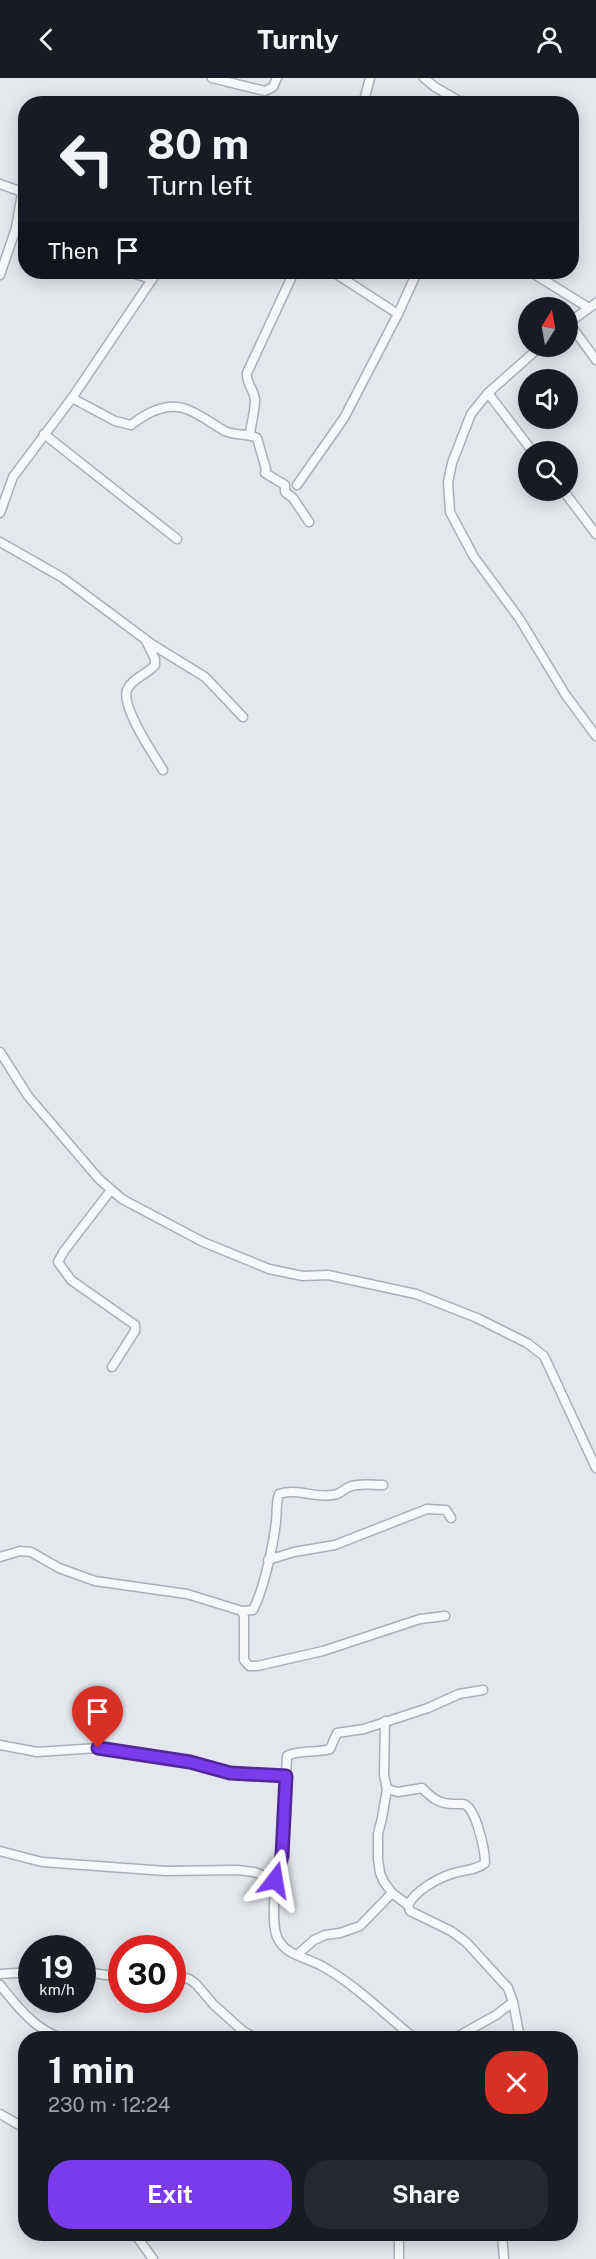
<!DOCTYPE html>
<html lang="en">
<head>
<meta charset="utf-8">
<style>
	:root { --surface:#171b24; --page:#242831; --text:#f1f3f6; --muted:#9ea1a6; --accent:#7c3aed }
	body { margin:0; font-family:"Public Sans",sans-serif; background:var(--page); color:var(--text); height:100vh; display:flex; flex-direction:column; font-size:22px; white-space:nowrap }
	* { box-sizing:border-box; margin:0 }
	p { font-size:20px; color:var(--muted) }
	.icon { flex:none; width:33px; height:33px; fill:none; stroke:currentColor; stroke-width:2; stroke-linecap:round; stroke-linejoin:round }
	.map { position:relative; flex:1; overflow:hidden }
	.side { position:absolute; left:18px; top:1953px; width:560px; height:210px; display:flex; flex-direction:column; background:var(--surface); border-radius:24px; box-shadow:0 3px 15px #0003 }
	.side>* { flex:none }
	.hud { position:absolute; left:18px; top:18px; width:561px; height:183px; border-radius:24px; box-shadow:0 3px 15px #0003; background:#171b24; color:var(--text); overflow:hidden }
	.needle { width:39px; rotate:11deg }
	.buttons { position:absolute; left:518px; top:219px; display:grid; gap:12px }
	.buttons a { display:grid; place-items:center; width:60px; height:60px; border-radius:50%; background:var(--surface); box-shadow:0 3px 15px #0003; font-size:30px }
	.speed { position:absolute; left:18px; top:1857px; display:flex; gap:12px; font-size:30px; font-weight:700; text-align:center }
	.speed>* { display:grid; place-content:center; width:78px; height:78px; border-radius:50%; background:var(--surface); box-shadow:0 3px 15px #0003; line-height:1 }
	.speed small { font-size:15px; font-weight:400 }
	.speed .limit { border:9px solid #d22; background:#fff; color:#111 }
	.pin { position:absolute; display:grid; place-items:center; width:51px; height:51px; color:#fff; margin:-62px -26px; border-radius:50% 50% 50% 0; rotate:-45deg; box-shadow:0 0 6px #0007 }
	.pin .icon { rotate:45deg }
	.me { position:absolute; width:66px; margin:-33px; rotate:14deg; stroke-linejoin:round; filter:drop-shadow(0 0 4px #0008) }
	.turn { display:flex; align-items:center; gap:21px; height:126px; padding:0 30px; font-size:27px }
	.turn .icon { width:78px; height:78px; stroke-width:2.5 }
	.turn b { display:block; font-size:42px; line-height:51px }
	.then { display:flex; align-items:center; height:57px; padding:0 30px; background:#0003; gap:12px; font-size:22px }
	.round { display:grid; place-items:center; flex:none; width:63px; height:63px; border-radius:24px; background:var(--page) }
	.overview { display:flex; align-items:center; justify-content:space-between; height:102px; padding:0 30px }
	h1 { font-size:36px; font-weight:700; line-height:45px }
	.primary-button { display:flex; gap:12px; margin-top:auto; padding:12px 30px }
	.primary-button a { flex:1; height:69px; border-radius:24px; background:var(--accent); color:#fff; font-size:24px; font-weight:700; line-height:69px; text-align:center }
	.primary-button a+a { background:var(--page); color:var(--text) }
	header { display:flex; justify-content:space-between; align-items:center; height:78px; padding:0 30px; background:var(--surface); font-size:27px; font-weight:700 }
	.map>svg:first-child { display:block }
</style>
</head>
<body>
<header><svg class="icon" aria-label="back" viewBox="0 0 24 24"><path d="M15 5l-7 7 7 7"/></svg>Turnly<svg class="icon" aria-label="person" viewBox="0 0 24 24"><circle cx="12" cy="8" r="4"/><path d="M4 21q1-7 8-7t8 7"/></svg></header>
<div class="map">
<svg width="596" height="2181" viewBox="0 0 596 2181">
	<rect width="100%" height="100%" fill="#e4e7ec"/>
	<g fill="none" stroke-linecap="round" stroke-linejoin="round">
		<g stroke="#a9aeb7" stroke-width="11">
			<g id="minor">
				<path d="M212 0 265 13 273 9 277 0"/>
				<path d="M424 0 435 9 464 26"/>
				<path d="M363 26 370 0"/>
				<path d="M0 106 22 114"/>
				<path d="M16 150 26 154"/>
				<path d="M129 194 151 201"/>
				<path d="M333 194 398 236"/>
				<path d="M531 194 589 230"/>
				<path d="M0 197 16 150 26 93"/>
				<path d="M569 245 596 282"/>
				<path d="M567 246 596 225"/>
				<path d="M541 268 488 315 471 336 452 385 448 404 450 434 474 479 519 540 565 616 596 658"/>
				<path d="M488 315 533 374"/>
				<path d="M72 320 115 343 131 347C145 336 165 325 183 330 198 334 212 346 225 353 235 358 247 355 257 360L266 391 265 395 285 407V414L293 420 309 444"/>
				<path d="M44 356 177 461"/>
				<path d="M250 356C251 346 255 333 255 322 254 311 246 306 247 295L294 194"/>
				<path d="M297 407 344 340 398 236 417 194"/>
				<path d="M563 412 596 456"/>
				<path d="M0 435 13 399 72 320 157 194"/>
				<path d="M0 464 63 500 153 567 205 599 243 639"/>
				<path d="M146 563 155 581V587C148 596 132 600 127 612 121 629 153 676 163 692"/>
				<path d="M0 974 28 1018 99 1101 122 1121 203 1164 269 1191 303 1198 328 1197 416 1216 477 1240 527 1265 544 1278 596 1390"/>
				<path d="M111 1112 64 1173 58 1184 71 1202 135 1247V1253L112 1289"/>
				<path d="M0 1479 20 1473 31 1474 59 1490 95 1503 187 1516 242 1533 253 1532C264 1511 273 1468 276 1444 277 1434 276 1425 279 1416 297 1410 314 1420 332 1417 340 1417 342 1412 349 1409 358 1405 372 1407 383 1407"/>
				<path d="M268 1482 294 1474 335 1467 427 1431 446 1432 451 1440"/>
				<path d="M242 1533 244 1539V1582L249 1588H257L323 1573 420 1541 445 1538"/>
				<path d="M385 1643 384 1697 387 1711 382 1740 378 1756V1781L380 1795 384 1804 392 1815 408 1827 410 1833 451 1853 466 1864 508 1910 513 1924 520 1960"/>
				<path d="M0 1667 37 1674 98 1670 110 1671 190 1684 230 1695 286 1698"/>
				<path d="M387 1711 398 1714 422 1710C432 1720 439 1726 454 1726 455 1726 462 1726 463 1726 476 1728 485 1773 485 1785 477 1792 465 1792 454 1795 438 1800 416 1812 408 1827"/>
				<path d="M0 1773 42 1784 166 1793 237 1792 254 1794 275 1802 282 1778 287 1678C297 1672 317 1675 330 1671L337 1655 364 1651 428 1630 459 1616 483 1612"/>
				<path d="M275 1802C275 1817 271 1848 278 1861 286 1877 305 1879 320 1887 355 1906 383 1935 414 1960"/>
				<path d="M297 1877 314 1862 325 1857 340 1855 360 1848 392 1815"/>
				<path d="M82 1893 105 1897H122"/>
				<path d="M0 1896 32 1894"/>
				<path d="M172 1898 189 1901 196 1906 214 1927 243 1953 255 1960"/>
				<path d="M0 1907C17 1928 35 1952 62 1960"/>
				<path d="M455 1960 496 1937 513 1924"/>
				<path d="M0 2036 26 2051"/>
				<path d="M135 2156 153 2181"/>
				<path d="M502 2156 504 2181"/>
				<path d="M399 2181V2156"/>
			</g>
		</g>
		<use href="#minor" stroke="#f7f8fa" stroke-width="8"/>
	</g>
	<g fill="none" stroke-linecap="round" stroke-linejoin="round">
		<g stroke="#51269a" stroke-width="15">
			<path id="route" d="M98 1670 190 1684 230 1695 286 1698 282 1778 275 1802"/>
		</g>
		<use href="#route" stroke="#7c3aed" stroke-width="10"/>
	</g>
</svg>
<div class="buttons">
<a><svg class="needle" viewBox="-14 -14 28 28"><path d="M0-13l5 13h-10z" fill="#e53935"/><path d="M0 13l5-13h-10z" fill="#9ea1a6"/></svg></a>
<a><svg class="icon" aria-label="sound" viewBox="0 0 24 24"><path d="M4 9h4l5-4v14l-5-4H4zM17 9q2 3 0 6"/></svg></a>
<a><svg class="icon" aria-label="search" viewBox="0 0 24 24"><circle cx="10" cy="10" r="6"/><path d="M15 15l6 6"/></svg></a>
</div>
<div class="speed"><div>19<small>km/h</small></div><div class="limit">30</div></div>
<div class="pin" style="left:98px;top:1670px;background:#d93025"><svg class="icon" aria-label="arrive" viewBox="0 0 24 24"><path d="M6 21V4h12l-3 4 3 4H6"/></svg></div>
<svg class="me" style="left:275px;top:1802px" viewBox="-20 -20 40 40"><path d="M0-17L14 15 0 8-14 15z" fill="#7c3aed" stroke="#fff" stroke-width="4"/></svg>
<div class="hud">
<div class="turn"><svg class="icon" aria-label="left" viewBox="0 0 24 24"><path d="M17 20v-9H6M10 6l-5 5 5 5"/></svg><div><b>80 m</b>Turn left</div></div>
<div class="then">Then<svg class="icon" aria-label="arrive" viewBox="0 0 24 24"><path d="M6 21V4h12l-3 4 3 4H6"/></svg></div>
</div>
<section class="side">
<div class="overview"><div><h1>1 min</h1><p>230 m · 12:24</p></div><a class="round" style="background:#d93025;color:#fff"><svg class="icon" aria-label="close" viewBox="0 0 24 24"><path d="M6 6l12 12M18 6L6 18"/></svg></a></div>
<div class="primary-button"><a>Exit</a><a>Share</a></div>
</section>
</div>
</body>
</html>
